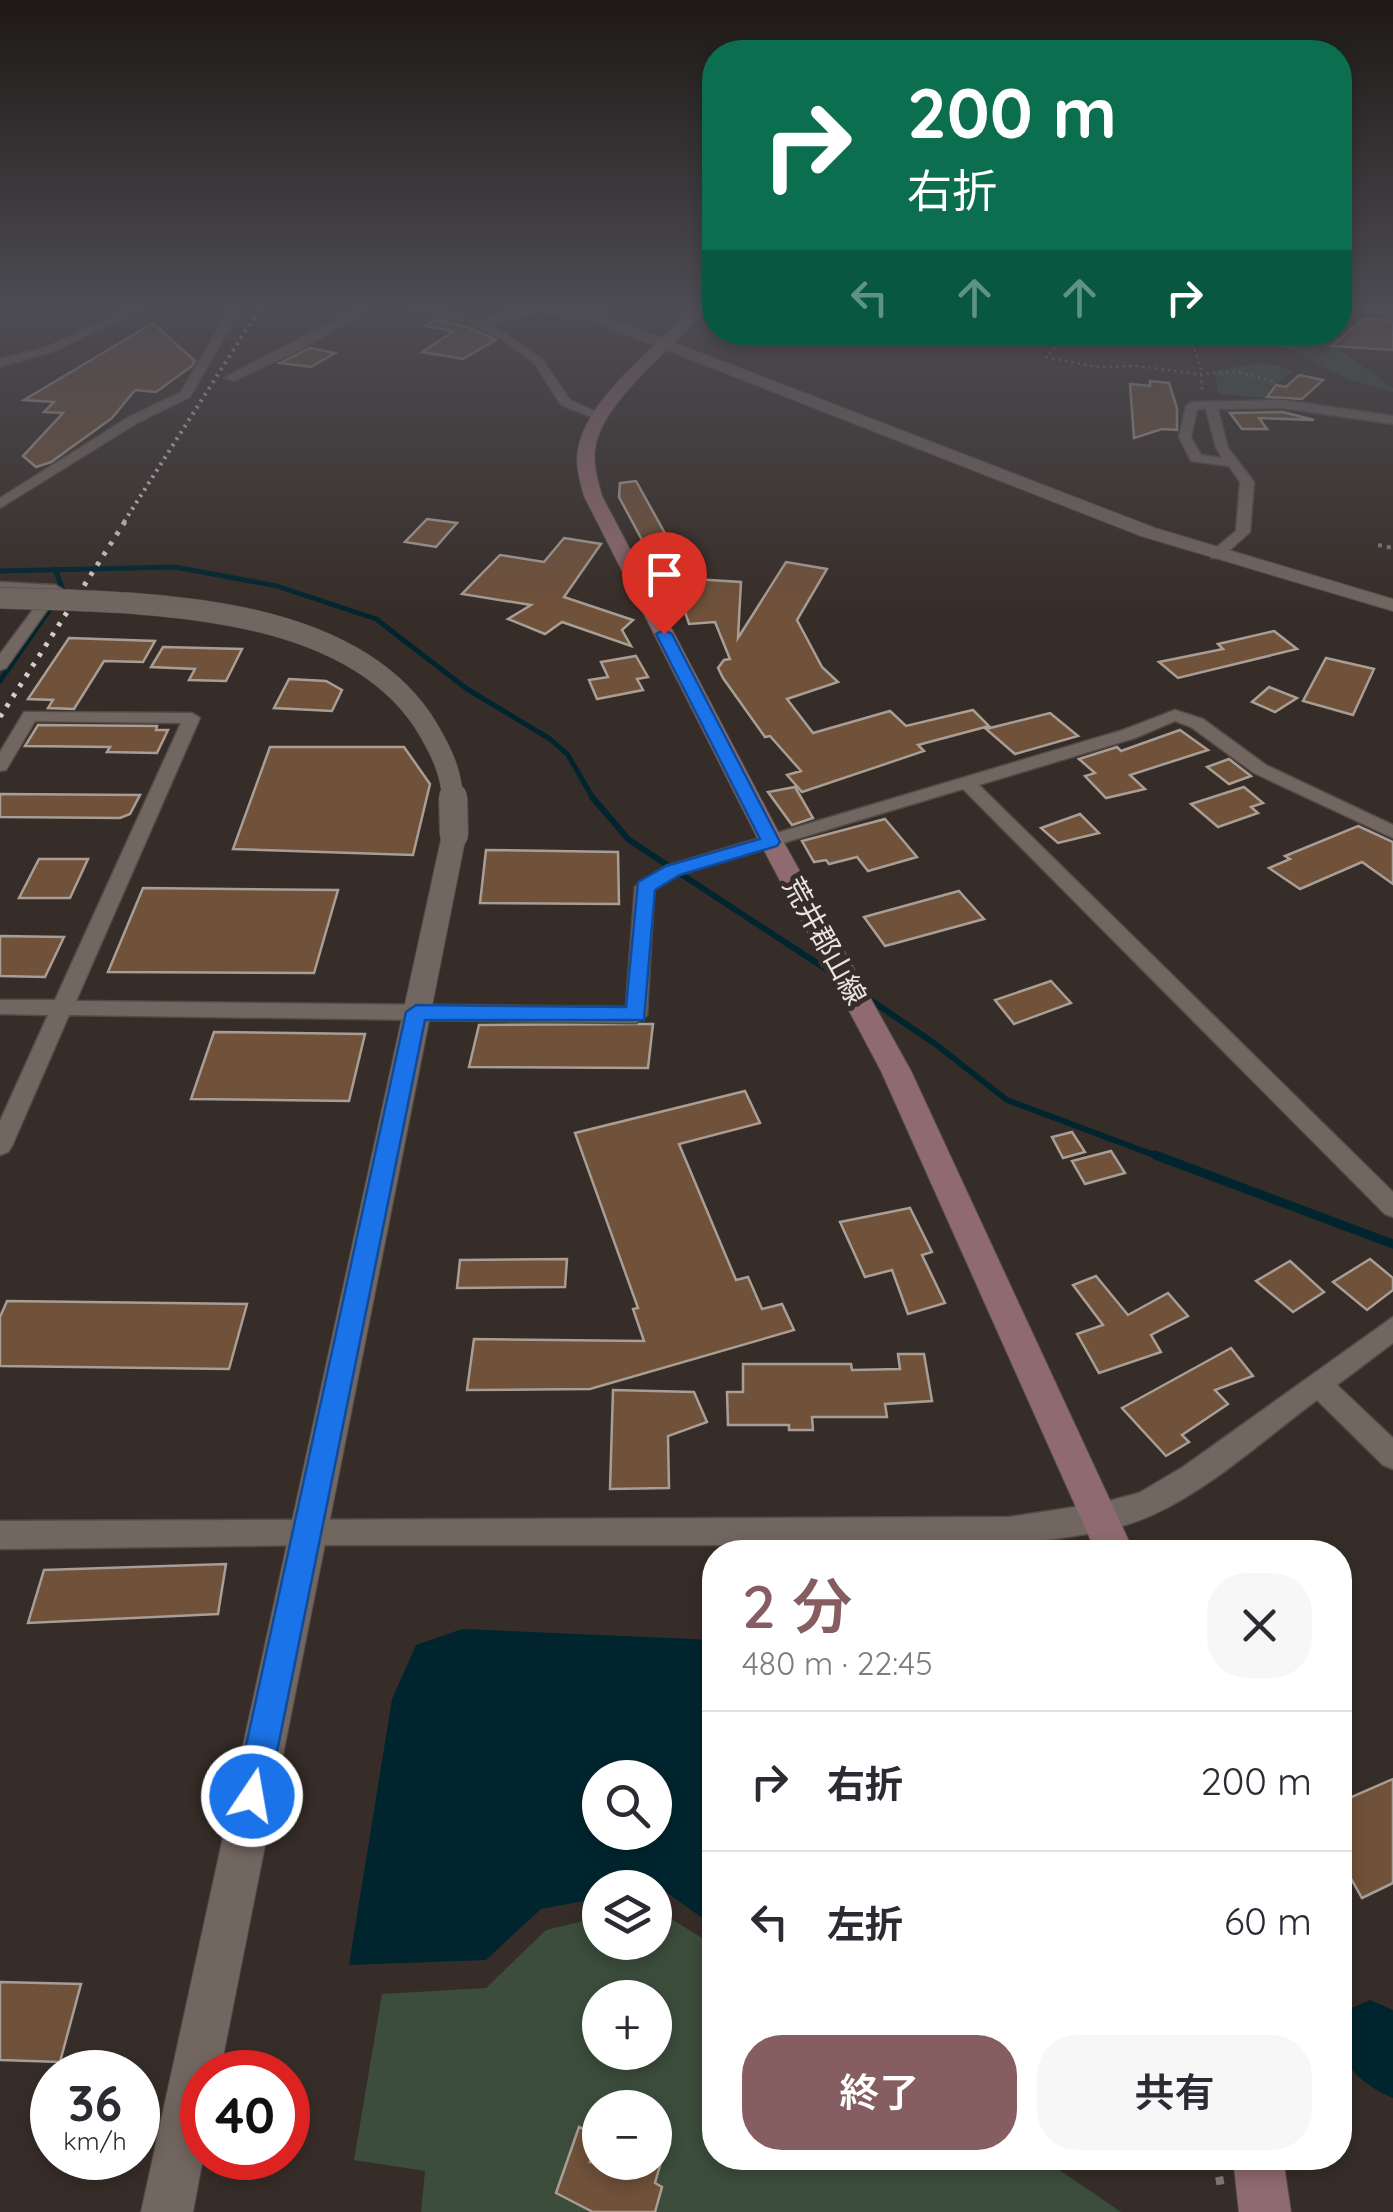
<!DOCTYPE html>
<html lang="ja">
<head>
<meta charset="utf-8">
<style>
	:root { --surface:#fff; --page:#f7f7f7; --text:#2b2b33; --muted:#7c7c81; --line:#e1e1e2; --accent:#865d60 }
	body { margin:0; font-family:Quicksand,"Noto Sans JP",sans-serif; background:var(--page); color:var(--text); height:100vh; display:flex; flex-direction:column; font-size:38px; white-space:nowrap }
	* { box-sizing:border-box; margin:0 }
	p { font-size:32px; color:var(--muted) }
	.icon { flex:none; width:55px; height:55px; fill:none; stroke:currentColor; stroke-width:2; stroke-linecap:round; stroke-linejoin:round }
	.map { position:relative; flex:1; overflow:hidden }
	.drawer { position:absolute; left:702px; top:1540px; width:650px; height:630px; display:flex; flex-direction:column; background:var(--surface); border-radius:40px; box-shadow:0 5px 15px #0003 }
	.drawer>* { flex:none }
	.banner { position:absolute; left:702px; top:40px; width:650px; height:305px; border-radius:40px; box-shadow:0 5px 15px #0003; background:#0b6e4f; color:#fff; overflow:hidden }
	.tools { position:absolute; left:582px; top:1760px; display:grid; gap:20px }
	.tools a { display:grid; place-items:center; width:90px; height:90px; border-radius:50%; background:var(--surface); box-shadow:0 5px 15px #0003; font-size:50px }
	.speed { position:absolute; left:30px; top:2050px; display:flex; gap:20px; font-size:50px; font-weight:700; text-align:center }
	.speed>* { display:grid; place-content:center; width:130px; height:130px; border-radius:50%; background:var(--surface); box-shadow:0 5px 15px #0003; line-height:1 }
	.speed small { font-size:25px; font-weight:400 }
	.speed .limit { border:15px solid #d22; background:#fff; color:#111 }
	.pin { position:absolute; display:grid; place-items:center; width:85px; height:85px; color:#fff; margin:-102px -42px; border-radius:50% 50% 50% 0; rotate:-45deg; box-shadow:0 0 10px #0007 }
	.pin .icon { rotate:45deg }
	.me { position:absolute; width:110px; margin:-55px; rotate:12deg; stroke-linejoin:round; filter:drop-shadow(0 0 8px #0008) }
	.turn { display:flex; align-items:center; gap:35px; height:210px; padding:0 40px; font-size:45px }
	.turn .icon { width:130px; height:130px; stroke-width:2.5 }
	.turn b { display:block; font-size:70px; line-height:85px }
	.lanes { display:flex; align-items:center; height:95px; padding:0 40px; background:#0003; justify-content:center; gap:50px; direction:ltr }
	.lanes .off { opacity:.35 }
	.round { display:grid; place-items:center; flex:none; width:105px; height:105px; border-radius:40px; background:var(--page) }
	.overview { display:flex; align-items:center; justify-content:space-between; height:170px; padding:0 40px }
	h1 { font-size:60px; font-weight:600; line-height:75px; color:var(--accent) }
	.cta { display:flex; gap:20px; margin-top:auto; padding:20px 40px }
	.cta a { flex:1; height:115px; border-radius:40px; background:var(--accent); color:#fff; font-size:40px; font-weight:600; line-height:115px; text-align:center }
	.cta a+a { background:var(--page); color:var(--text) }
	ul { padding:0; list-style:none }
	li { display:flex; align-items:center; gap:30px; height:140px; padding:0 40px; border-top:2px solid var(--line) }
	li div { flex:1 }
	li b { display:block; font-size:38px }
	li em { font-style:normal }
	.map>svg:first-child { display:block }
</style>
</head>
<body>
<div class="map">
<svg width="1393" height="2212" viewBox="0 0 1393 2212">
	<rect width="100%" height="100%" fill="#372d28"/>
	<g fill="#3c4d3c" fill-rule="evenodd">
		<path d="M1255 333H1336L1337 339 1325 340 1393 388V392L1348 379Z"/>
		<path d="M1265 362 1293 371 1268 389 1279 399 1218 394 1215 371Z"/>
		<path d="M655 1909 715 1946V2158H1042L1121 2212H421L425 2171 354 2160 382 1994 486 1988 546 1930 600 1917V1942H655ZM600 1998H655V2052H600ZM600 2108H655V2162H600Z"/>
	</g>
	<path fill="#00252e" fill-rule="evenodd" d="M462 1629 715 1640V1927L659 1887 600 1888V1898L541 1909 486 1960 349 1965 392 1699 416 1645ZM600 1778H655V1832H600Z"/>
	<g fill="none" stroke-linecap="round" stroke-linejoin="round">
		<g stroke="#00252e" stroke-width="5">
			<path d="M0 571 175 567 277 586 376 619 467 689 550 739 568 755 594 800"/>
			<path d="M0 681 63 590 55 569"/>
		</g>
		<g stroke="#00252e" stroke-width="6">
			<path d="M592 797 629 840 835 975"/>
			<path d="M863 995 934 1043 1007 1100 1162 1158"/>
		</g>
		<path stroke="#00252e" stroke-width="9" d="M1155 1155 1393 1244"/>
		<path fill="#00252e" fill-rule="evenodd" d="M1370 2000 1393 2010V2098C1356 2083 1327 2053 1345 2011Z"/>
	</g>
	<g fill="#70513a" stroke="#a99e96" stroke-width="2.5">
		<path d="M1364 318 1393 321V350L1332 346Z"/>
		<path d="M435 319 467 327 496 340 463 359 422 352 454 331 426 326Z"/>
		<path d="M153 323 195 361 192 366 156 392 135 390 112 418 51 462 36 467 23 456 63 413 44 412 54 402 24 400Z"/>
		<path d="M310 348 335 353 311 367 280 363Z"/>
		<path d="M1299 375 1323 380 1302 399 1267 397 1276 385 1286 387Z"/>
		<path d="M1150 381 1169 383 1177 408V430L1162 429 1134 438 1130 384 1150 386Z"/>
		<path d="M1283 412 1314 420 1259 418 1267 429H1242L1230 413Z"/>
		<path d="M636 481 667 537 642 540 619 497 620 483Z"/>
		<path d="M427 519 457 523 436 547 405 542Z"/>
		<path d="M564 538 601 544 564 597 633 620 622 630 631 646 562 622 545 634 508 619 531 605 462 594 500 555 544 562Z"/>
		<path d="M786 562 827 569 797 620 822 667 838 682 787 699 813 733 890 711 906 726 973 710 989 726 918 745 924 751 802 792 787 775 801 771 770 736 765 737 723 678 718 668 724 660 730 659 715 622 689 624 677 588 678 578 741 582 738 638Z"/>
		<path d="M1274 631 1297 649 1178 678 1159 662 1223 649 1218 644Z"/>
		<path d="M69 638 155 641 143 662 104 661 74 709 48 708 53 700 28 699Z"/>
		<path d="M163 647 242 649 226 681 189 680 195 669 151 667Z"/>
		<path d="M636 656 648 677 637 679 643 690 597 699 589 680 608 677 601 662Z"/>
		<path d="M1326 658 1374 669 1353 715 1303 701Z"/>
		<path d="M289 679 326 681 342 690 332 711 274 708Z"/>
		<path d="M1269 687 1297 698 1275 712 1252 702Z"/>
		<path d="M1050 713 1078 736 1015 754 986 729Z"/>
		<path d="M38 725 157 726 156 730H168L157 753 107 752 110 747 25 746Z"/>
		<path d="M1180 730 1208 750 1130 775 1145 789 1106 798 1085 776 1095 773 1079 759 1117 747 1121 751Z"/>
		<path d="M270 747H404L430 784 413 855 233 849Z"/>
		<path d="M1229 759 1251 776 1229 784 1207 767Z"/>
		<path d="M795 787 813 818 792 825 768 792Z"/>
		<path d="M1244 787 1263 803 1251 807 1258 813 1218 827 1191 804Z"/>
		<path d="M0 794 140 795 130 814 120 818 0 817Z"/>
		<path d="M1080 814 1099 833 1058 843 1041 828Z"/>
		<path d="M885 819 917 857 868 871 857 857 829 864 826 860 814 862 802 841Z"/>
		<path d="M1358 826 1393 842V884L1362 862 1300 889 1269 868 1290 859 1285 856Z"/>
		<path d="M486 850 618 852 619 904 480 903Z"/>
		<path d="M39 859H88L70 898H19Z"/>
		<path d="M143 888 338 890 314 973 108 972Z"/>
		<path d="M959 891 984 919 885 946 864 917Z"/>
		<path d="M0 936 64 937 45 977 0 976Z"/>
		<path d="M1051 981 1071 1003 1014 1024 995 1000Z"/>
		<path d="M641 1024H653L648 1068 469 1067 479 1025Z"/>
		<path d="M214 1032 365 1034 349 1101 191 1099Z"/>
		<path d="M745 1091 760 1123 679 1144 736 1280 748 1277 762 1309 782 1304 794 1330 590 1389 467 1390 474 1339 644 1341 633 1309 638 1308 575 1133Z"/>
		<path d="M1072 1132 1085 1152 1063 1158 1052 1137Z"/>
		<path d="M1111 1151 1125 1173 1085 1184 1072 1161Z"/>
		<path d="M910 1208 932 1252 922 1255 945 1303 908 1314 892 1270 865 1277 840 1222Z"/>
		<path d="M567 1259 565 1287 457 1288 460 1260Z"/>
		<path d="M1370 1259 1393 1278V1290L1367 1310 1333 1282Z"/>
		<path d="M1290 1261 1324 1292 1293 1312 1256 1281Z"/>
		<path d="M1096 1276 1128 1315 1168 1293 1188 1316 1151 1335 1161 1352 1099 1373 1077 1334 1103 1325 1073 1285Z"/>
		<path d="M7 1301 247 1304 229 1369 0 1366V1317Z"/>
		<path d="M1231 1348 1253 1376 1215 1390 1228 1404 1182 1435 1189 1442 1166 1456 1122 1408Z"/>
		<path d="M898 1354H924L932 1401 885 1404 887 1417H812L813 1430H789V1425H728L727 1392H743V1364H851L852 1370 900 1369Z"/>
		<path d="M613 1390 694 1392 707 1422 668 1436 669 1488 610 1489Z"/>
		<path d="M226 1564 218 1614 28 1623 44 1570Z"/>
		<path d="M1393 1779V1883L1362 1898 1340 1859V1802Z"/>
		<path d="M0 1982 81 1984 60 2062 0 2060Z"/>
		<path d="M579 2127 600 2136 590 2162H661L655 2183 662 2187 655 2212H593L556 2193Z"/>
	</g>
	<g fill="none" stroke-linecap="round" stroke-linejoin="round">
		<g stroke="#534b47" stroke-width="3">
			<g id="minor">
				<path d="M136 305H150L55 351 0 367V359L47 347Z"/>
				<path d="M232 305H243L190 397 137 423 0 508V498L129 417 181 392Z"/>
				<path d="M364 305H377L303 348 234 381 224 378Z"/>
				<path d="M389 305 434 308 494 326 543 360 570 400 606 416 600 420 561 405 535 364 504 340 468 323Z"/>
				<path d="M595 305H609L591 316H583V312Z"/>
				<path d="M1340 305 1393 311V317L1340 309Z"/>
				<path d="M1283 400 1393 416V424L1283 408 1218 409 1228 448 1254 482 1250 532 1221 558H1211V552L1236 531 1240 482 1229 466 1191 461 1179 437 1186 406 1192 402ZM1197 409H1206L1216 448 1222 458 1201 455 1191 437Z"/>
				<path d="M0 582 55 585 62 589 6 668 0 670V654L35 607 23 602 42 597 45 593 0 590Z"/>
				<path d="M1175 710 1203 719 1266 765 1393 825V838L1254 773 1191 727 1175 721 1135 738 979 785 1393 1192V1217L1385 1214 963 789 680 874 654 890 647 1015 636 1023 69 1015 12 1146 8 1152 0 1155V1121L48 1015 0 1014V1000H55L181 723 35 721 6 770 0 771V752L24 712 192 713 200 718 76 1001 626 1007 635 887 666 866 1123 730Z"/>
				<path d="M1393 1317V1343L1337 1385 1393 1438V1469L1383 1465 1317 1400C1264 1439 1212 1488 1152 1515 1109 1535 1056 1538 1009 1545H306L0 1549V1521L1009 1517 1101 1503 1139 1493 1183 1467Z"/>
			</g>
		</g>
		<g stroke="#534b47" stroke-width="2">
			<g id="tertiary">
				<path d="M536 305 600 314 1155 528 1393 599V611L1141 536 592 321 539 313 478 326 471 322Z"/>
				<path d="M454 827 466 835 220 2072H202L203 2158 193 2212H141L442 835Z"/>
			</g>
		</g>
		<g stroke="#534b47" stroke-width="2">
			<g id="secondary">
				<path d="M694 305H709C678 347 602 398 595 450 593 466 598 481 602 496L783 841 911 1071 1134 1552H1096L881 1071 759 841 584 496C580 481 575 465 578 450 587 396 660 345 694 305Z"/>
				<path d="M1233 2158H1283L1291 2212H1239Z"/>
			</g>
		</g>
		<g stroke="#827975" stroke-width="2.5" stroke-dasharray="2.5 4" stroke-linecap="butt">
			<path d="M1190 337 1201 368 1202 391"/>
			<path d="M1055 347 1046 357 1096 367 1137 366 1199 374 1237 372 1274 381"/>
		</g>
		<path stroke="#827975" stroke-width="4" stroke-dasharray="4 5" stroke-linecap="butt" d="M1378 545 1393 548"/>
		<path stroke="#827975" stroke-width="8" stroke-dasharray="8 11" stroke-linecap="butt" d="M1216 2158 1222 2194"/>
		<use href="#minor" fill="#726660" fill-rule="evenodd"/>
		<use href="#tertiary" fill="#726660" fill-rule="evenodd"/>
		<use href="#secondary" fill="#8f6b6f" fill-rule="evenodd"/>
		<path stroke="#d4cdca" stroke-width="4" stroke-dasharray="2.5 5" stroke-linecap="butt" d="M124 522 262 305"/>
		<path stroke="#d4cdca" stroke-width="5" stroke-dasharray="4 8" stroke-linecap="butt" d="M0 717 126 520"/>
		<g stroke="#534b47" stroke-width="22" stroke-linecap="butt">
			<path id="tertiary-bridge-far1" d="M0 598C134 603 350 598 428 729 442 753 451 772 453 800"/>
		</g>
		<g stroke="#534b47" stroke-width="30" stroke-linecap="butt">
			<path id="tertiary-bridge" d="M453 797 454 835"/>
		</g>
		<use href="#tertiary-bridge-far1" stroke="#726660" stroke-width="21"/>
		<use href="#tertiary-bridge" stroke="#726660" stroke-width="28"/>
	</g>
	<linearGradient id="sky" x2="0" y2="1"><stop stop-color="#1e1916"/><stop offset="0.5" stop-color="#4d4c53"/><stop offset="1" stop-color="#4d4c53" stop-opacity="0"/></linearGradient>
	<rect width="1393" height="615" fill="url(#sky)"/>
	<path fill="#1a73e8" stroke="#114b97" stroke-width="2.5" d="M664 630 672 634 780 842 777 846 680 875 655 890 644 1020H425L268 1796 263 1807 252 1812 240 1807 235 1796 406 1012 416 1005 626 1007 638 882 666 866 760 839 656 634Z"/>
	<g text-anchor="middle" stroke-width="10" stroke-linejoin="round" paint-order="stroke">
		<g font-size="28" fill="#eae3e0" stroke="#372d28">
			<text transform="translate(825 941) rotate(61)" y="10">荒井郡山線</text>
		</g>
	</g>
</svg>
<div class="tools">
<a><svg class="icon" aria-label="search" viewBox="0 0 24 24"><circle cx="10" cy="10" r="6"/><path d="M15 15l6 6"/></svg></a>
<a><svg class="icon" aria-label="layers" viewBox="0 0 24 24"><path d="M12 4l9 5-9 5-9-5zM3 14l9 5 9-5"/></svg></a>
<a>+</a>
<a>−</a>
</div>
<div class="speed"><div>36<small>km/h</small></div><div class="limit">40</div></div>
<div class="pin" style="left:664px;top:634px;background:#d93025"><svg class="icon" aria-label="arrive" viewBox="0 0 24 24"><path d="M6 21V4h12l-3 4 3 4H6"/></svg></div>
<svg class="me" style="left:252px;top:1796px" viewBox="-20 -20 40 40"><circle r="17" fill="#1a73e8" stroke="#fff" stroke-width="3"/><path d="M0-11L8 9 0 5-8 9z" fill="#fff"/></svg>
<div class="banner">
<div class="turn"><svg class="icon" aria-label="right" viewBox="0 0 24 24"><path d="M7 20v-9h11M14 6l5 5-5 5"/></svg><div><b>200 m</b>右折</div></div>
<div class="lanes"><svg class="icon off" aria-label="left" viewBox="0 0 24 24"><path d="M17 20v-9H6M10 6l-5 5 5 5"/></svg><svg class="icon off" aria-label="ahead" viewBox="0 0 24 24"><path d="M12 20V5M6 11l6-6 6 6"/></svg><svg class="icon off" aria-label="ahead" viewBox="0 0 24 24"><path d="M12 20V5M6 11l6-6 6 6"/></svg><svg class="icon" aria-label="right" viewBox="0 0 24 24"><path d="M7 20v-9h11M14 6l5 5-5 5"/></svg></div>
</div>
<section class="drawer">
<div class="overview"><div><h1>2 分</h1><p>480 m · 22:45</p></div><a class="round"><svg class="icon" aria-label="close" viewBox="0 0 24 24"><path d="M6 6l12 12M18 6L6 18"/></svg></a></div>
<ul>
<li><svg class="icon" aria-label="right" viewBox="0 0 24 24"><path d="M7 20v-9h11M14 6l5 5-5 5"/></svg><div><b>右折</b></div><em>200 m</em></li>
<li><svg class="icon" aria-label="left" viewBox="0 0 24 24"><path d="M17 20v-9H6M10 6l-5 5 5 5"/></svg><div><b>左折</b></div><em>60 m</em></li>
</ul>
<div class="cta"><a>終了</a><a>共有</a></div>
</section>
</div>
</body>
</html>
